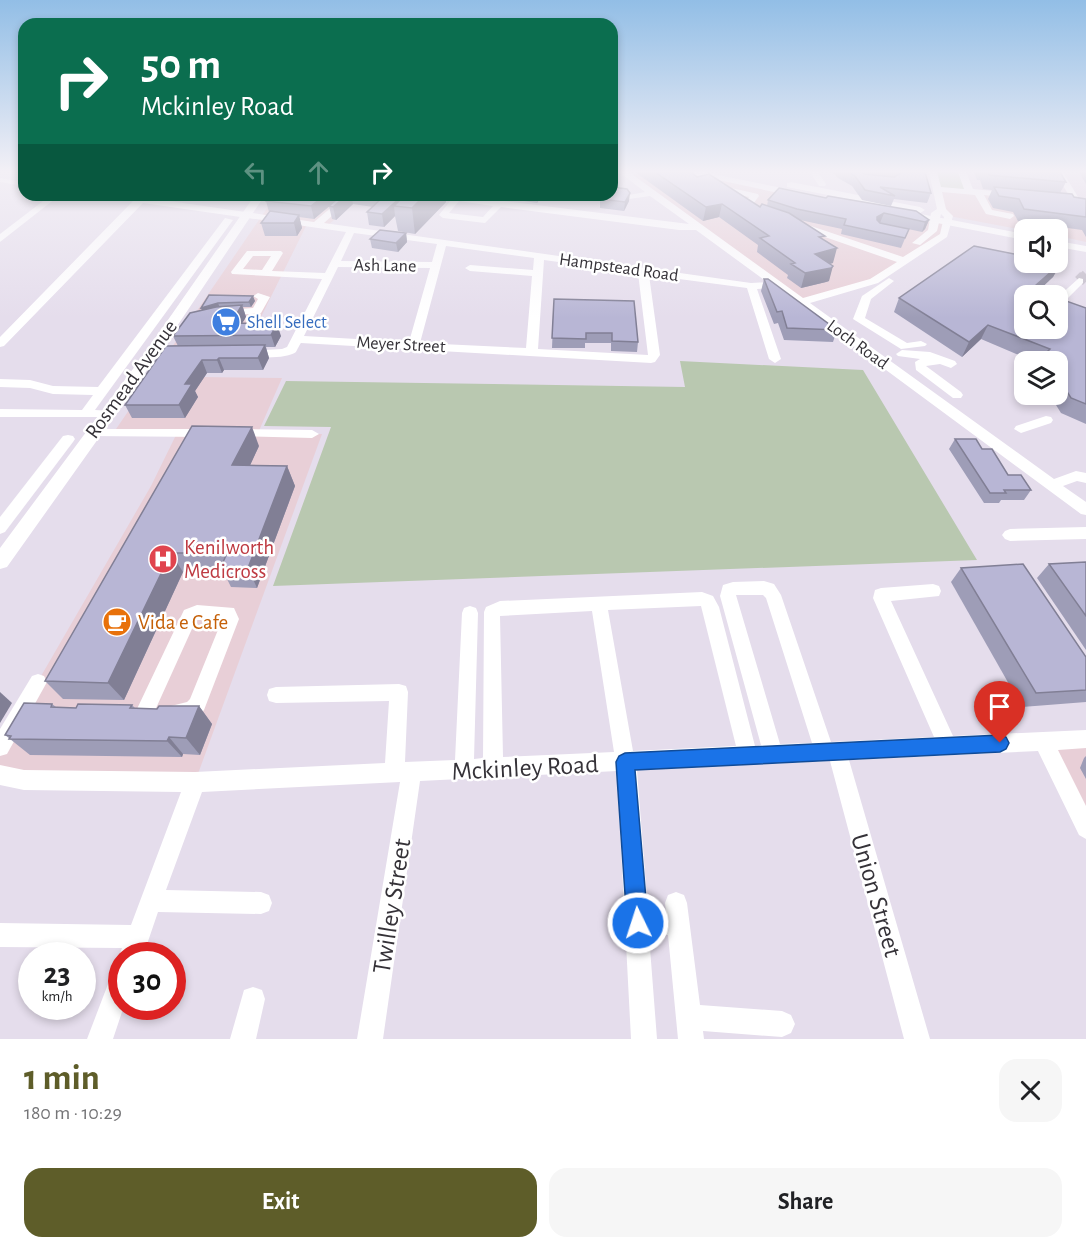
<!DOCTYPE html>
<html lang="en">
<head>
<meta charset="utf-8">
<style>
	:root { --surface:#fff; --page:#f6f6f6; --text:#202124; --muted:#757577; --accent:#5e5d29 }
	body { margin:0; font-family:"Alegreya Sans",sans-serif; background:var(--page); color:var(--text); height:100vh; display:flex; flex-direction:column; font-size:22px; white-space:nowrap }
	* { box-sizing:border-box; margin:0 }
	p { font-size:20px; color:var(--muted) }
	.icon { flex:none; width:33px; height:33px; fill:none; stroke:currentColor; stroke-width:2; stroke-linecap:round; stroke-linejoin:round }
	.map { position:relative; height:1039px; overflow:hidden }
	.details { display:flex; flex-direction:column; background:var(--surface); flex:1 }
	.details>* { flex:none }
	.banner { position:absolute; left:18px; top:18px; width:600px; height:183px; border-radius:18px; box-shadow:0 3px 9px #0003; background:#0b6e4f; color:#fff; overflow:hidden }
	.controls { position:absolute; left:1014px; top:219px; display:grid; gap:12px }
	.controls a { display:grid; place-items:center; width:54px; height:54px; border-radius:12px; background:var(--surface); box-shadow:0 3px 9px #0003; font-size:30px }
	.speed { position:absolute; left:18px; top:942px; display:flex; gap:12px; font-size:30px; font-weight:700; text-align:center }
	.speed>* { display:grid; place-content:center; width:78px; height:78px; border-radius:50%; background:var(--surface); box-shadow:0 3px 9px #0003; line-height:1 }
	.speed small { font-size:15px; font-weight:400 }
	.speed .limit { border:9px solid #d22; background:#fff; color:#111 }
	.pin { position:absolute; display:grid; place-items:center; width:51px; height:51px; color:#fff; margin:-62px -26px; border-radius:50% 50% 50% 0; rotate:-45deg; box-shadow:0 0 6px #0007 }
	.pin .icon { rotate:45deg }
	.me { position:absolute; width:66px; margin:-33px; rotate:356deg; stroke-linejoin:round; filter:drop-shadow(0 0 4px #0008) }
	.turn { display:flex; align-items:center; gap:21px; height:126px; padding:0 24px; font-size:27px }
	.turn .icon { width:78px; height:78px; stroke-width:2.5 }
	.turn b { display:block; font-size:42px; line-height:51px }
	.lanes { display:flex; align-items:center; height:57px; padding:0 24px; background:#0003; justify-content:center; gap:30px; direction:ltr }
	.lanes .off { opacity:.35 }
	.round { display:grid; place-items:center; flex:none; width:63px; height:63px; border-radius:18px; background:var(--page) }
	.head { display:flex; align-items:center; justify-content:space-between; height:102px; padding:0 24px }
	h1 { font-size:36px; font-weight:700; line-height:45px; color:var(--accent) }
	.action { display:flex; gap:12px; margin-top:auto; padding:12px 24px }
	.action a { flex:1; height:69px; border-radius:18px; background:var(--accent); color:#fff; font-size:24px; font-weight:700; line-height:69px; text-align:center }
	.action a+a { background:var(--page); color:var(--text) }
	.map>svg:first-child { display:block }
</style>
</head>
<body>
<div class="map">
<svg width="1086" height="1039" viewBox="0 0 1086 1039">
	<rect width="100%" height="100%" fill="#e5ddec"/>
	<g fill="#e8cfd7">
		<path d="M637 172H686L948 222 944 235 881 277 801 302 630 178Z"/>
		<path d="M938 189 1086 203V242L1058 236V230H1024L949 216 942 210Z"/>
		<path d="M276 195H363L327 226 307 224 254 331 201 377 282 378 258 433 322 434 195 782 0 775V747L151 486 177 433 114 432Z"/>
		<path d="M1086 739V828L1043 740Z"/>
	</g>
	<path fill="#ddcee0" d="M962 172H1086V203L969 191Z"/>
	<g fill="#b9c8b0">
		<path d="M933 172H962L969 191 938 189Z"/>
		<path d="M680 361 863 370 977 560 273 586 331 427 264 426 286 381 685 387Z"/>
	</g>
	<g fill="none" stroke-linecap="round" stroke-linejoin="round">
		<path stroke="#c2bbc8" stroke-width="9" stroke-dasharray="9 4.5" stroke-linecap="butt" d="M1083 277 1086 274"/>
		<path stroke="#c2bbc8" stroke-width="11" stroke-dasharray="11 6" stroke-linecap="butt" d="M1079 281 1084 276"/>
		<g fill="#fff" fill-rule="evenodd">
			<path d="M619 172H629L803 298 870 279 897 262 799 228V224H805L903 257 940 234 944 217 941 214 937 231 920 245 912 243 928 230 931 213 937 209 929 172H937L941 187 964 189 958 172H966L973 189 1013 193 1014 195 1010 198 984 195 992 210 1013 214 1014 216 1010 219 986 214 975 195 942 192 946 209 953 216 947 237 878 283 810 303 1054 479 1076 471 1086 473V483L1077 481 1063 486 1086 502V515L1081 514 775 288 757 289 781 359 775 363 769 359 747 288 649 275 660 355 655 362 651 363 301 343C300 344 297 350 296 352 288 359 250 359 242 353L244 351 282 349 287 347 322 279 232 274 231 272 247 251H281L283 253 272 271 325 273 346 232 143 203 4 346 0 347V337L133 201 102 195 139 197 147 195 148 198 314 222 346 195H355L324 223 751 283 767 282 696 230H679L501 207 485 223 443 218 439 215 451 200 427 195H457L689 224 650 196 629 199V195L645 192ZM459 201 493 206 483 217 449 213ZM354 233 437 244 432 262 341 261ZM446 246 534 258 533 270 470 265 465 268 470 271 532 276 526 348 420 343ZM253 256H271L262 270 243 269ZM544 260 638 273 648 355 538 349ZM338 267 430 268 409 342 304 336Z"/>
			<path d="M810 172H818L826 184 825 186H819Z"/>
			<path d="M1055 172H1063L1081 202 1080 204H1074Z"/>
			<path d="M0 178 24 182V186L0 182Z"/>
			<path d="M718 185 758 194 759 196 750 208H744L743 206 749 197 715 190V186Z"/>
			<path d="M51 195H60L0 242V234Z"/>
			<path d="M225 218 233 220 95 410 112 411 113 414 112 417H0V409L82 410 93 395 53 394 30 388 0 387V379L30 380 53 386 98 387Z"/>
			<path d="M889 278 894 281 871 299 865 318 907 343 921 341 927 344 925 346 901 349 853 319 862 296Z"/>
			<path d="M1079 278 1083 279V283L1062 304 1058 305V297Z"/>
			<path d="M258 293 270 297 261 313 225 316 220 313 225 310 253 308 258 299 253 296Z"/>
			<path d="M902 350 930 352 955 361 957 364 951 368 940 364 926 366 961 392 963 395 961 398H953L916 370 915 362 920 359 898 356 896 354Z"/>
			<path d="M1046 416 1051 417 1053 420 1051 423 1021 433 1014 429 1016 426Z"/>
			<path d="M93 429H207L214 433 207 437 88 436 86 433Z"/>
			<path d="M234 429 312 430 319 434 312 438 229 436 227 433Z"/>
			<path d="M68 435 73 436 75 439 73 442 5 532 0 534V517L63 436Z"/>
			<path d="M1086 527V539L1010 541 1005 539 1002 535 1005 531 1010 529Z"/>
			<path d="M764 581 774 584 781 595 831 742 934 737 873 598 875 590 881 588 933 584 939 586 941 591 939 596 891 601 953 736 1086 730V748L1058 750 1086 806V839L1079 835 1038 751 849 760 930 1039H904L830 761 637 770 648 912H666L665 903 668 895 676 892 684 895 687 903 700 1005 782 1011 791 1015 795 1024 791 1033 782 1037 703 1031 704 1039H678L668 935H649L657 1039H631L617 771 420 781 383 1039H357L400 782 202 792 166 890 261 892 269 895 272 903 269 911 261 914 158 912 143 956H122V962L119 956 122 948 0 947V923L131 925 181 792 24 790 0 785V765L24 770 195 772 385 763 389 701 276 703 269 701 267 695 269 689 276 687 399 684 406 686 408 692 405 762 455 760 462 613 464 608 470 606 476 608 478 613 474 759 483 758 484 612 486 607 500 601 702 592 713 596 719 607 755 746 761 745 720 596 723 585 733 582ZM736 595H763L766 598 812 743 780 744ZM701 606 736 746 633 751 608 610ZM592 611 614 752 503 757 500 616Z"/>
			<path d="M197 605 234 608 239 619 204 710C196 720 183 723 171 718L169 712 171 706 187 702 190 699 222 620H196L152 717 145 720 138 717 136 711 184 610Z"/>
			<path d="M38 674 44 676 47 682 7 754 0 756V729L32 676Z"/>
			<path d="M122 968V1006H124L113 1039H87L113 971Z"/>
			<path d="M253 987 262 990 265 999 256 1039H230L244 990Z"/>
		</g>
		<g fill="#fff" fill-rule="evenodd">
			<path d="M681 172H703L802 192 807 195 802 198Z"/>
			<path d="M791 182 920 207 925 210 920 213 787 187V183Z"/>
			<path d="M255 195H265L157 356 7 567 0 569V548L147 350Z"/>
			<path d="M905 211 1024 234V240L901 216 900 214Z"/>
			<path d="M1058 241 1086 246V252L1058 247Z"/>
		</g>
	</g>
	<g fill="#9e9db7">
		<path d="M635 172H691L697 177 760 207 767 206 768 200 779 188 929 220 925 229 922 232 880 223 909 229 901 248 841 234 842 229 800 220 823 240 833 263 830 264 829 281 826 282 801 288 787 278 788 275 757 252 758 245 719 217 703 221Z"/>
		<path d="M832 172H925L931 193 927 203 894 199 891 206 862 200 852 186 838 178Z"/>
		<path d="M974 172H1060L1066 182 1060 193 1074 197 1086 199V237L1082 230 1018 221 1013 212 993 208 988 199 992 190 983 189 980 180H977Z"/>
		<path d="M1079 172H1086V184Z"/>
		<path d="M270 195H445L446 202 415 234 398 231 395 216 384 227 369 225 367 212 373 207 353 204 336 220 332 219 329 206 314 219 299 217 302 228 297 236H265L261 223 269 212 266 201Z"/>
		<path d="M524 195H542L537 203 524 201Z"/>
		<path d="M600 199 629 201 624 211 600 208Z"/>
		<path d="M406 233 407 242 398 252 372 248 370 239Z"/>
		<path d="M1061 263 1053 277 1041 288 1066 301 1086 308V424L1061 413 1056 405 1036 394H1058V362H1035L981 339 962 357 894 312 899 298Z"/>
		<path d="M764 279 837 330 833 342 784 340 778 323 774 324 761 291Z"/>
		<path d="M209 295 255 301 251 307H243L246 317 242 323 281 336 275 347H266L269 358 263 370H224L222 373H207L195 391 198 397 185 418H132L125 405 178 346 173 336 202 310 201 308Z"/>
		<path d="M554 299 638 342 637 352 611 351V343H585V348H552Z"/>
		<path d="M1024 377V388L1019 386Z"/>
		<path d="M955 439 982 449 1008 475 1031 490 1024 500H1001L999 503H984L949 449Z"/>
		<path d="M259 446 250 465 287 466 295 486 257 588 231 587 224 573 183 572 124 700 63 699 45 681Z"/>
		<path d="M1086 562V650L1037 578 1049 564Z"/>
		<path d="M961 568 1086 657V702L1022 707 951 582Z"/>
		<path d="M52 704 56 707 76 708 132 705 135 708 157 709 199 706 212 724 200 755 183 754 182 757 30 755 5 735Z"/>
		<path d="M1086 756V779L1080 768 1084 758Z"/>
	</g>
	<g fill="#817f95">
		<path d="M630 193 629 201 624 211 625 202Z"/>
		<path d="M325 195H343L314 219 311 206Z"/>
		<path d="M347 195H351L353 204 336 220 333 207Z"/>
		<path d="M403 195H409L394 206 395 216 384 227 382 214Z"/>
		<path d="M425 195H445L446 202 415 234 412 208Z"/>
		<path d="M537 195H542L537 203Z"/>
		<path d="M722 204 719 217 703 221 706 207Z"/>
		<path d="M884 213 880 223 874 226 877 217Z"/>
		<path d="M299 215 302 228 297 236 294 223Z"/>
		<path d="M929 220 925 229 922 232 925 222Z"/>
		<path d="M406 233 407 242 398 252 396 243Z"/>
		<path d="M837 248 833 263 810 268 815 254Z"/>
		<path d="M1061 263 1053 277 1033 296 1035 286Z"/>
		<path d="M833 266 829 281 826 282 801 288 805 273Z"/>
		<path d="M253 296 255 301 251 307 249 302Z"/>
		<path d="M218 303 220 308 203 313 201 308Z"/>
		<path d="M242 305 246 317 235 335 231 323Z"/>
		<path d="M277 324 281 336 275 347 271 335Z"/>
		<path d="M988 325 981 339 962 357 969 342Z"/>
		<path d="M265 345 269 358 263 370 258 358Z"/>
		<path d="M219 358 224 370 222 373 217 360Z"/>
		<path d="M202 360 207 373 195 391 198 397 185 418 179 405 185 384Z"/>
		<path d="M252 427 259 446 241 485 232 465Z"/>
		<path d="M287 466 295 486 257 588 248 568Z"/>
		<path d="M171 553 183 572 124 700 108 683Z"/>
		<path d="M0 692 12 703 0 723Z"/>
		<path d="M199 706 212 724 200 755 186 738Z"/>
		<path d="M169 737 183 754 182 757 167 741Z"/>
	</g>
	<g fill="#b8b6d5" stroke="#817f95" stroke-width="1.5" fill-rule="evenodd">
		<path d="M655 172H691L697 177 709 174 760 207 762 204 789 213 825 236 819 237 837 248 815 254 833 266 831 268 805 273 791 264 795 263 760 238 769 236 722 204 706 207Z"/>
		<path d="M848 172H862L864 174 894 177 901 173 900 172H925L931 193 880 187 895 196 865 190 855 176Z"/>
		<path d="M988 172H1060L1066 182 989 175Z"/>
		<path d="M612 187 627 189 630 193 625 202 600 199 603 195H612Z"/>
		<path d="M994 187 1072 194 1074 197 1086 199V217L1024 209 1019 199 999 196Z"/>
		<path d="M779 188 826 198 828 196 916 211 929 220 925 222 884 213 877 217V220L880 223 909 229 905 238 844 225 846 219 797 209 768 200Z"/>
		<path d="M270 195H325L311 206 266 201Z"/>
		<path d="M342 195H347L333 207 329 206Z"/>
		<path d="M376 195H403L382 214 367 212 384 196Z"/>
		<path d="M405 195H425L412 208 394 206Z"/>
		<path d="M270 211 299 215 294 223H261Z"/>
		<path d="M380 230 406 233 396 243 370 239Z"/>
		<path d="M974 246 1024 256V262L1061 263 1035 286 1064 297 1066 301 1086 308V404L1071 398 1066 390 1058 386V362H1037L1050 349 988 325 969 342 899 298ZM1024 296H1058V328H1024Z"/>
		<path d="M764 279H768L837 330 787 328 782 311 777 312Z"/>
		<path d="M209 295 253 296 249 302 218 303 201 308Z"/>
		<path d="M554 299 634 301 638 342 612 341V333H586V339L552 338Z"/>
		<path d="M242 305 231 323 277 324 271 335 173 336 190 313 216 307Z"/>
		<path d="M265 345 258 358H219L217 360H202L185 384H192L179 405H125L166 346Z"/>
		<path d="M192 426 252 427 232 465 287 466 248 568 221 567 227 553H171L108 683 45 681Z"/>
		<path d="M955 439H976L982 449H992L1008 475H1021L1031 490H1004L1006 493H990Z"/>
		<path d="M1086 562V616L1049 564Z"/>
		<path d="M1023 564 1086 657V690L1036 693 961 568Z"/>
		<path d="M24 703 52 704 51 707 76 708 78 704 132 705 130 708 157 709 159 706H199L186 738 169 737 167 741 9 739 11 736 5 735Z"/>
	</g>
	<linearGradient id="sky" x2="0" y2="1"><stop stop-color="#92bee6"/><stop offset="0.54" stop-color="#f3f0f6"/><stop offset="1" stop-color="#f3f0f6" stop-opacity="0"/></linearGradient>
	<rect width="1086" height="318" fill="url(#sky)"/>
	<path fill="#1a73e8" stroke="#114b97" stroke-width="1.5" d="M1000 735 1006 737 1009 743 1006 749 1000 752 635 770 648 923 645 930 638 933 630 930 627 923 616 762 619 756 625 753Z"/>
	<defs>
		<g id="supermarket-disc" transform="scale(1.5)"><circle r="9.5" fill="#3f7fe0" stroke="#fff"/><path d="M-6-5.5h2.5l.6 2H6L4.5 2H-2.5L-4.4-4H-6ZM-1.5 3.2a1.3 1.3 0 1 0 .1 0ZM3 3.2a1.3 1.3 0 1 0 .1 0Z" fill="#fff"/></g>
		<g id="hospital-disc" transform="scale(1.5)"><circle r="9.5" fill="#e0444e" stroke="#fff"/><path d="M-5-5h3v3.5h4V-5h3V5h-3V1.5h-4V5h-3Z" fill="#fff"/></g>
		<g id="cafe-disc" transform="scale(1.5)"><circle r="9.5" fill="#e8710a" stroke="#fff"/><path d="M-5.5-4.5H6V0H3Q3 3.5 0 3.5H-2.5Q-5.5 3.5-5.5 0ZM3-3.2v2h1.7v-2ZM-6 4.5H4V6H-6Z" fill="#fff"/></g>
	</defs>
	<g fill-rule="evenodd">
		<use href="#supermarket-disc" x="226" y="322"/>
		<use href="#hospital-disc" x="163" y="559"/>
		<use href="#cafe-disc" x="117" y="622"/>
	</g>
	<g text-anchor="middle" stroke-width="5" stroke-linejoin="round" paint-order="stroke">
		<g font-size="18" fill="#353238" stroke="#fff">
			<text transform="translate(385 265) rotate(1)" y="6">Ash Lane</text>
			<text transform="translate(619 267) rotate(8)" y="6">Hampstead Road</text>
			<text transform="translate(401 344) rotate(3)" y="6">Meyer Street</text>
			<text transform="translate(858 344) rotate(36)" y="6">Loch Road</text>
		</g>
		<g font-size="18" fill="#366cbe" stroke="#fff" text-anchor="start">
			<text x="247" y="328">Shell Select</text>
		</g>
		<g font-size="21" fill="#353238" stroke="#fff">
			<text transform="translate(131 379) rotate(-54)" y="7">Rosmead Avenue</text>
		</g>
		<g font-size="21" fill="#be3a42" stroke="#fff" text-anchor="start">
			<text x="184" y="554">Kenilworth<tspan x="184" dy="24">Medicross</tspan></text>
		</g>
		<g font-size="21" fill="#c56008" stroke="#fff" text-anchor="start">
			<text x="138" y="629">Vida e Cafe</text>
		</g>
		<g font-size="26" fill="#353238" stroke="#fff">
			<text transform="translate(525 767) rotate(-3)" y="9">Mckinley Road</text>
			<text transform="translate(877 895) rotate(74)" y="9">Union Street</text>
			<text transform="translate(391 906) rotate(-81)" y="9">Twilley Street</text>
		</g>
	</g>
</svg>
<div class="controls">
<a><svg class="icon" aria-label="sound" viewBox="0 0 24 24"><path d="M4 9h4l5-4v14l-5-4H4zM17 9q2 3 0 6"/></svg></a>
<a><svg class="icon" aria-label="search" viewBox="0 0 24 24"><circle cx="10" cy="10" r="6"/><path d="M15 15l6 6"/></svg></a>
<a><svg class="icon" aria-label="layers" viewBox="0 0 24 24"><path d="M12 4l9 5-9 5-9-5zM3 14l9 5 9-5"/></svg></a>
</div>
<div class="speed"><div>23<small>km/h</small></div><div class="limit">30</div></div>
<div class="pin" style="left:1000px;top:743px;background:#d93025"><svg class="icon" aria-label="arrive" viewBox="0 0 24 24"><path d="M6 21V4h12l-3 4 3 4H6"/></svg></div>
<svg class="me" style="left:638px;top:923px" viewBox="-20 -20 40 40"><circle r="17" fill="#1a73e8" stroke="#fff" stroke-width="3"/><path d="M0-11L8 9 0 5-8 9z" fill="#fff"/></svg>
<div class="banner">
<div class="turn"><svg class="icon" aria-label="right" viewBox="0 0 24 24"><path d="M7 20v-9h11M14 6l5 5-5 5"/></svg><div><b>50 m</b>Mckinley Road</div></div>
<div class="lanes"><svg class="icon off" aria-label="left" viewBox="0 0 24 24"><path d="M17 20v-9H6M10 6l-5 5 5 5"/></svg><svg class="icon off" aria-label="ahead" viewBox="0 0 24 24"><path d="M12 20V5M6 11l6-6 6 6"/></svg><svg class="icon" aria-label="right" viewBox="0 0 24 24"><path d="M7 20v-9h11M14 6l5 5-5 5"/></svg></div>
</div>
</div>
<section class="details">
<div class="head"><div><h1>1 min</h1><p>180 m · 10:29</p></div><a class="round"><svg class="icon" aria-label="close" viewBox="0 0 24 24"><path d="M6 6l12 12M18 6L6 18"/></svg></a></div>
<div class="action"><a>Exit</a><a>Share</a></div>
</section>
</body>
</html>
